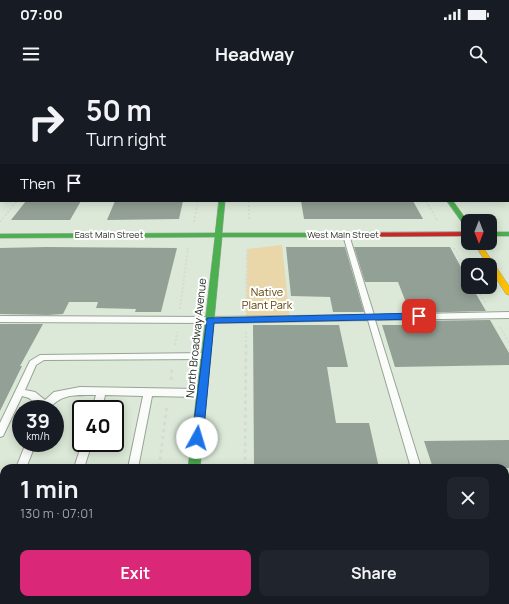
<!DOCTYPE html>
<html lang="en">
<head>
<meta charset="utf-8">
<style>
	:root { --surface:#171b24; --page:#20242c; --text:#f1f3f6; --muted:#9ea1a6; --accent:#db2777 }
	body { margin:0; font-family:Manrope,sans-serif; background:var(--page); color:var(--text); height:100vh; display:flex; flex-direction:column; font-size:15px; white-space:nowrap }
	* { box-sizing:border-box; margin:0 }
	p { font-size:13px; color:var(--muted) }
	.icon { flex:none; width:22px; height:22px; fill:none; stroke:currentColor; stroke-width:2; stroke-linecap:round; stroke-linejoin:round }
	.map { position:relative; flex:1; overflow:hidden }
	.panel { position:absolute; left:0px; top:384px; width:509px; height:140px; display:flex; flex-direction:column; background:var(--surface); border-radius:12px 12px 0 0; box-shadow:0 2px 10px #0003 }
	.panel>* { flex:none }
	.guide { position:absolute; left:0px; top:0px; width:509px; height:122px; box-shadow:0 2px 10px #0003; background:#171b24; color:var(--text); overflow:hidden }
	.needle { width:26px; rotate:180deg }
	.buttons { position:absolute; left:461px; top:134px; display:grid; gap:8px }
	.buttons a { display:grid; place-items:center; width:36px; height:36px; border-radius:8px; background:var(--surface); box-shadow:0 2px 10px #0003; font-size:20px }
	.speed { position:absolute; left:12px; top:320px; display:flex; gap:8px; font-size:20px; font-weight:700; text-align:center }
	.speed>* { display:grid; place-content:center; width:52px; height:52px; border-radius:50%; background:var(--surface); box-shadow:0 2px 10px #0003; line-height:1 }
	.speed small { font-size:10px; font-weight:400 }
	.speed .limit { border:2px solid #111; border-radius:6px; background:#fff; color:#111 }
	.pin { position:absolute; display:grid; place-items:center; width:34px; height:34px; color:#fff; margin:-17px; border-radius:8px; box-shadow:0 2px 6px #0006 }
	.me { position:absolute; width:44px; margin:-22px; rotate:6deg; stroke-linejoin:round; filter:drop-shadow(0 0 3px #0008) }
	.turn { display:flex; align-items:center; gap:14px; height:84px; padding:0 20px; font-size:18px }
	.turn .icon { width:52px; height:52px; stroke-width:2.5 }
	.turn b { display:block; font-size:28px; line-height:34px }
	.then { display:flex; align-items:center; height:38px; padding:0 20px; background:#0003; gap:8px; font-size:15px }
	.round { display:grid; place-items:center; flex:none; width:42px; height:42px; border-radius:8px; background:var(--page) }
	.headline { display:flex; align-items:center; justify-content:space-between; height:68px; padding:0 20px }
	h1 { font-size:24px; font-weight:700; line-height:30px }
	.action { display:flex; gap:8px; margin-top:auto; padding:8px 20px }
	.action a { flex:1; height:46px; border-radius:8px; background:var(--accent); color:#fff; font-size:16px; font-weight:700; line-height:46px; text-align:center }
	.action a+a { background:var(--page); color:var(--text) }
	.status { display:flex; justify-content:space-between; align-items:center; height:28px; padding:0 20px; background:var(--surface); direction:ltr }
	.status svg { height:11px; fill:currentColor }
	header { display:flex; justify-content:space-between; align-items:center; height:52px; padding:0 20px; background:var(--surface); font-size:18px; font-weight:700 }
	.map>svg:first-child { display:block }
</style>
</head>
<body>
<div class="status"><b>07:00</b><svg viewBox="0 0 49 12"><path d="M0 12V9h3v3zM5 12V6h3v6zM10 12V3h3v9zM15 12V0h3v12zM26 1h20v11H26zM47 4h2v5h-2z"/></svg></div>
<header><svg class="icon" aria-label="menu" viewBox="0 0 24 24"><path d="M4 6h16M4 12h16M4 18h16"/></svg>Headway<svg class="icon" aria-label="search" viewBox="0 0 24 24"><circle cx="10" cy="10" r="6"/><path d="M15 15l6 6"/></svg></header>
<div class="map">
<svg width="509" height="524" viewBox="0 0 509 524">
	<rect width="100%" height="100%" fill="#dce9d8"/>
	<path fill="#e9d7aa" d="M282 165 290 241 246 239 247 169Z"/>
	<g fill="#93a095">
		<path d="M26 121H81L70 140H11Z"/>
		<path d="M115 121H183L179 139 107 140Z"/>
		<path d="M301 121H413L423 139H304Z"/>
		<path d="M286 167H345L364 232H333L330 217 291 216Z"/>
		<path d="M354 167H450L468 200V207H472L486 231 410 233 398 202H365Z"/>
		<path d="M0 168 46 167 177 168 161 232H135L136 229 96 228 98 222H69L63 234 48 235 0 234Z"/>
		<path d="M490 240 509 273V285L395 287 382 245H415L413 241Z"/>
		<path d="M0 244H43L20 286H22L0 331Z"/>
		<path d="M253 245H339L348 287H327L336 343H369L379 388H254Z"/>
		<path d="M509 360V388H433L424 361Z"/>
	</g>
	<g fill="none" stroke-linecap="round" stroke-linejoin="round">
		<g stroke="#99a396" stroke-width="2">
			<g id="lane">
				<path d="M126 0H130L125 1Z"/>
				<rect x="0" y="97" width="1" height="2"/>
				<path d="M346 153 349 155 374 235 509 232V238L375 240 421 388H411L368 240 210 243 0 242V236L210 237 366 235 343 155Z"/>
				<path d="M205 273 208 274 209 276 208 278 205 279 44 280 36 285 25 310 35 312 45 320 54 312 80 307 199 309 202 310 203 313 202 316 199 317 152 316 138 388H128L143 316 105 315 102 329H92L96 315C77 315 61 313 49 329H39L40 327 29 318 22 316 3 356 0 357V343L30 281 40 275Z"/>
				<path d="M26 363H36L26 388H16Z"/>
				<path d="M82 363H92L84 388H74Z"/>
				<path d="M4 426V446L1 447H4V459H0V428Z"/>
			</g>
		</g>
		<g stroke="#99a396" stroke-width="1">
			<g id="street">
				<rect x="0" y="39" width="1" height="6"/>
				<path d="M505 499 509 500V524H502L495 520H505Z"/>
				<path d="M0 505H4V520H17L15 524H0Z"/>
			</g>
		</g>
		<g stroke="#99a396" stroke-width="1">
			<g id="fast">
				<path d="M219 121H225L222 153H311L314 155 311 157H222L200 388H188L215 157 0 158V154L215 153Z"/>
				<path d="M447 121H453L468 142V149L466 148Z"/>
				<rect x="490" y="152" width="19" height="4"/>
			</g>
		</g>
		<g stroke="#99a396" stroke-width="1">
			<g id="slow">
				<rect x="365" y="0" width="4" height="1"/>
				<path d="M474 163H480L509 206V215L506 214 490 189V185H488Z"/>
				<rect x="174" y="520" width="14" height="4"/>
			</g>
		</g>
		<g stroke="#99a396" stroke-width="1">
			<g id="jam">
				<rect x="232" y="0" width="4" height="1"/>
				<path d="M468 152V156L311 157 308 155 311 153Z"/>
			</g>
		</g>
		<g stroke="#d7dbd6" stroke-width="2" stroke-dasharray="2 2" stroke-linecap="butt">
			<path d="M249 121V140"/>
			<path d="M426 121 437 140"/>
			<path d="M0 142 17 121"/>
			<path d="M194 142 198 121"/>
			<path d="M454 168 468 193"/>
			<path d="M476 207 486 224"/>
			<path d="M246 228 247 169"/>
			<path d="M180 229 188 168"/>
			<path d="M500 247 509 263"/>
			<path d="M175 265 177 252"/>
			<path d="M246 266V251"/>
		</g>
		<g stroke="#d7dbd6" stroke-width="3" stroke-dasharray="3.5 3.5" stroke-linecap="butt">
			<path d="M171 300 172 287"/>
			<path d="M160 380 167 325"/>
			<path d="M245 380 246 265"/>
		</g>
		<g stroke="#d7dbd6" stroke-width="3.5" stroke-dasharray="4.5 4.5" stroke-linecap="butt">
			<path d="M159 388 160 379"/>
			<path d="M245 388V379"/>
			<path d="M0 470H4"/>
			<path d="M505 471H509"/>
			<path d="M238 520 239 524"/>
			<path d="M133 524 134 520"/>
		</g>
		<use href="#lane" fill="#fafcf9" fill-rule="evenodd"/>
		<use href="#street" fill="#fafcf9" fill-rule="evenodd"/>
		<use href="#fast" fill="#4caf50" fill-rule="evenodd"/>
		<use href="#slow" fill="#ffc107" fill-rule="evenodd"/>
		<use href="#jam" fill="#c62828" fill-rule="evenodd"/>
		<path stroke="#b9bcb9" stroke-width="1.5" stroke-dasharray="1 2" stroke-linecap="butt" d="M11 0 15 1"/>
	</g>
	<path fill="#1a73e8" stroke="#114b97" d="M419 233 423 236 419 239 214 243 203 358 201 361 197 363 193 361 192 358 207 238Z"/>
	<g text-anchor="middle" stroke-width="4" stroke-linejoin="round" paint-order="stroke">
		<g font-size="9" fill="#273025" stroke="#fff">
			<text x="109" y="158">East Main Street</text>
			<text x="343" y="158">West Main Street</text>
		</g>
		<g font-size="11" fill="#624407" stroke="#fff">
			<text x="267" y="216">Native<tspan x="267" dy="13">Plant Park</tspan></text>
		</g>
		<g font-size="11" fill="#273025" stroke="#fff">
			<text transform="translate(196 258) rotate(-84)" y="4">North Broadway Avenue</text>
		</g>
	</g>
</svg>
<div class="buttons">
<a><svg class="needle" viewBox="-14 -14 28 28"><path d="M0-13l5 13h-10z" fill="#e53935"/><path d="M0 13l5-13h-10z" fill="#9ea1a6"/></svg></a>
<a><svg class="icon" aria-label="search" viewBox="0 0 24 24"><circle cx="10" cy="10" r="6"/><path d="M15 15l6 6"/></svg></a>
</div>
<div class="speed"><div>39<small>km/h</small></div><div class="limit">40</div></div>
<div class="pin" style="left:419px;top:236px;background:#d93025"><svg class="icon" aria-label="arrive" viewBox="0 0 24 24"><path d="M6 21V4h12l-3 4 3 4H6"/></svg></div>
<svg class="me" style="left:197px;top:358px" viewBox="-20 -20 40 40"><circle r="19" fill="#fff"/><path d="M0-13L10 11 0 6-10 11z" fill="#1a73e8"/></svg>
<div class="guide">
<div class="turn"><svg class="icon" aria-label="right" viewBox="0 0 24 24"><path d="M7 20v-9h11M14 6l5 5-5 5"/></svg><div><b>50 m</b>Turn right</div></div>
<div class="then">Then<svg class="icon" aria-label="arrive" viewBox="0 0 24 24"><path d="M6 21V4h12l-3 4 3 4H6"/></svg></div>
</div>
<section class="panel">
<div class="headline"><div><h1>1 min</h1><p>130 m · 07:01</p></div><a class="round"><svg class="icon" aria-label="close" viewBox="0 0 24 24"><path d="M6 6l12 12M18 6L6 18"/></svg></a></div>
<div class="action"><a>Exit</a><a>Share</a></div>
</section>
</div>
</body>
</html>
